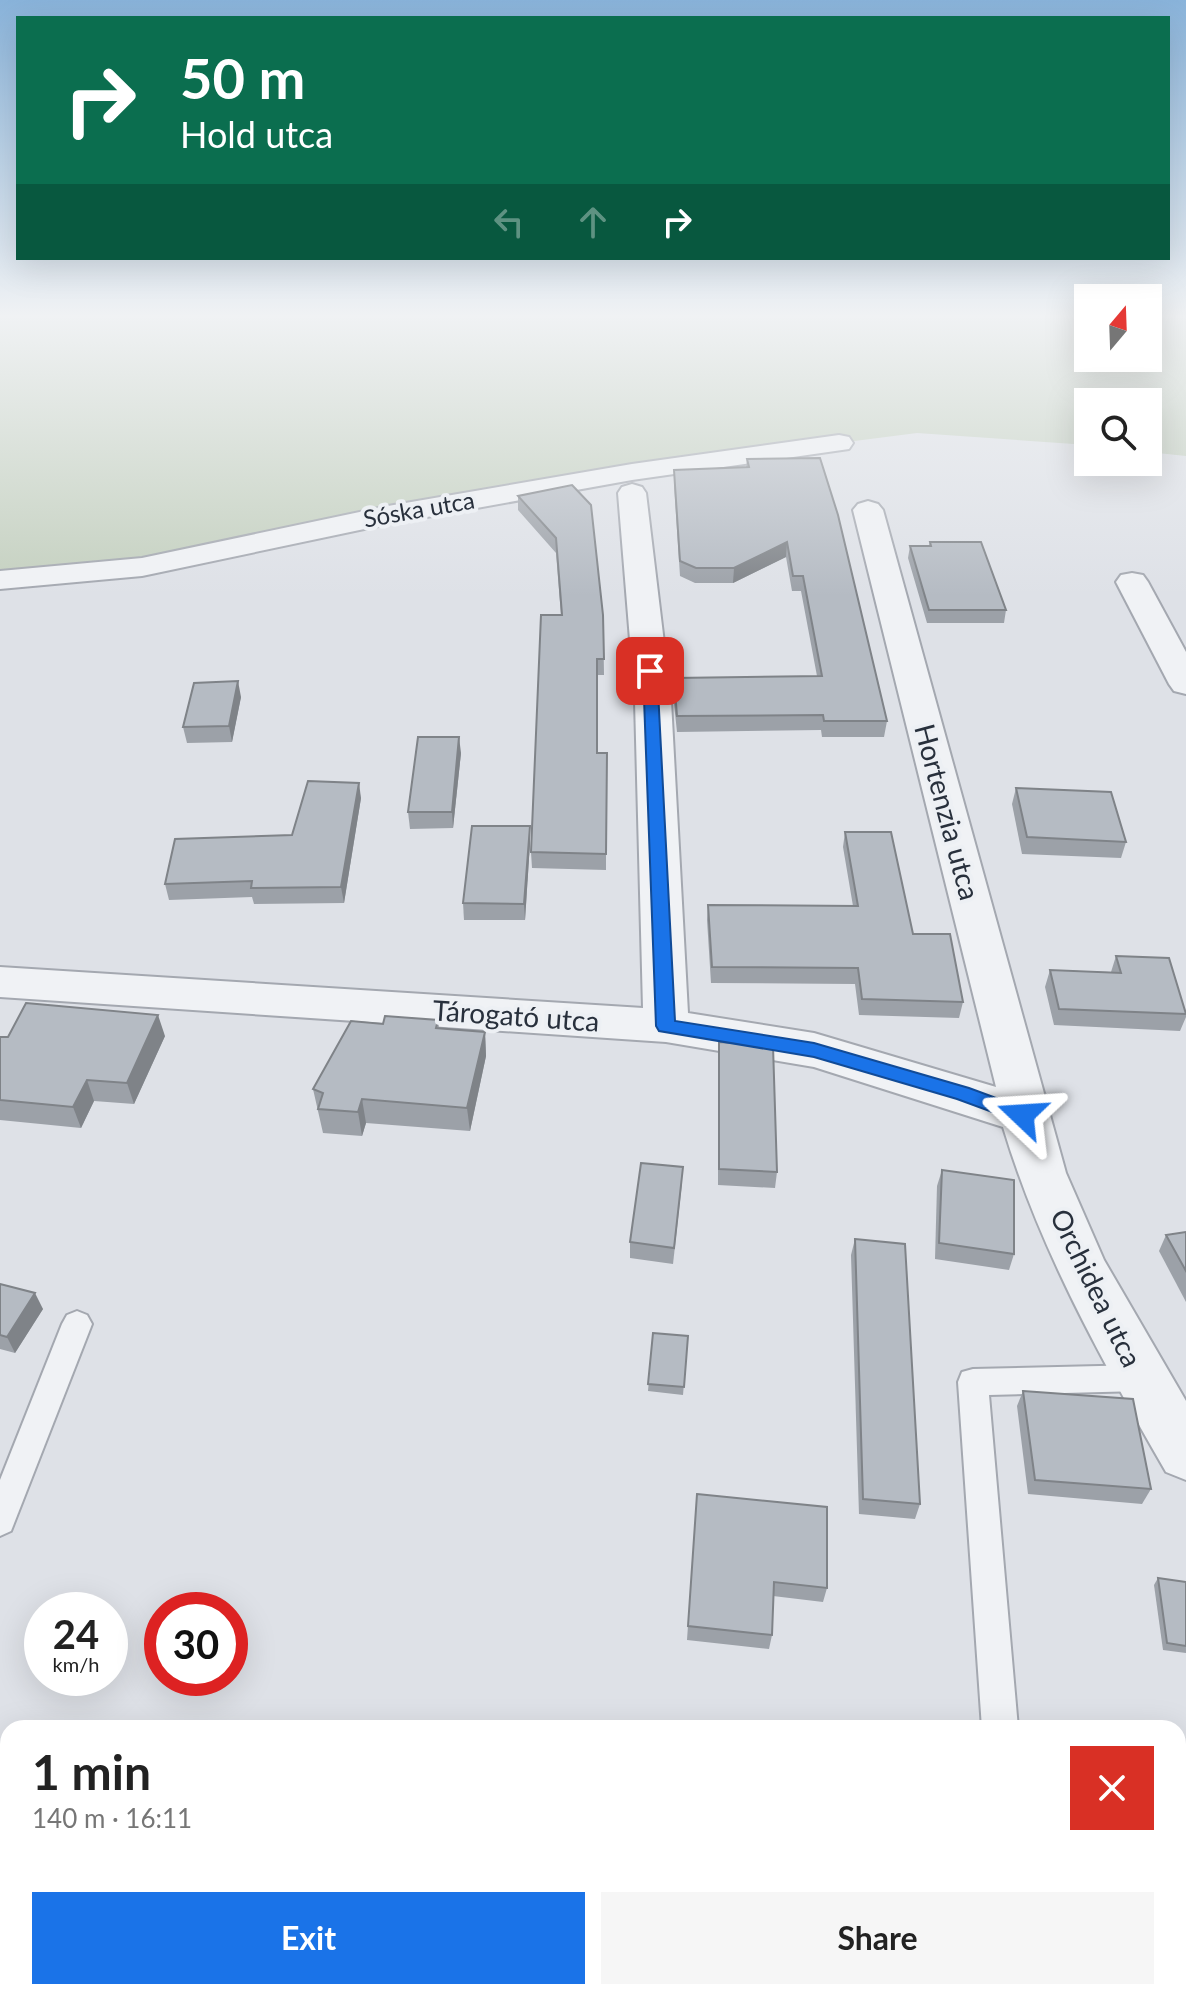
<!DOCTYPE html>
<html lang="en">
<head>
<meta charset="utf-8">
<style>
	:root { --surface:#fff; --page:#f6f6f6; --text:#222; --muted:#767676; --accent:#1a73e8 }
	body { margin:0; font-family:Lato,sans-serif; background:var(--page); color:var(--text); height:100vh; display:flex; flex-direction:column; font-size:30px; white-space:nowrap }
	* { box-sizing:border-box; margin:0 }
	p { font-size:26px; color:var(--muted) }
	.icon { flex:none; width:44px; height:44px; fill:none; stroke:currentColor; stroke-width:2; stroke-linecap:round; stroke-linejoin:round }
	.map { position:relative; flex:1; overflow:hidden }
	.panel { position:absolute; left:0px; top:1720px; width:1186px; height:280px; display:flex; flex-direction:column; background:var(--surface); border-radius:24px 24px 0 0; box-shadow:0 8px 32px #0002 }
	.panel>* { flex:none }
	.top-card { position:absolute; left:16px; top:16px; width:1154px; height:244px; border-radius:0px; box-shadow:0 8px 32px #0002; background:#0b6e4f; color:#fff; overflow:hidden }
	.needle { width:52px; rotate:19deg }
	.buttons { position:absolute; left:1074px; top:284px; display:grid; gap:16px }
	.buttons a { display:grid; place-items:center; width:88px; height:88px; border-radius:0px; background:var(--surface); box-shadow:0 8px 32px #0002; font-size:40px }
	.speed { position:absolute; left:24px; top:1592px; display:flex; gap:16px; font-size:40px; font-weight:700; text-align:center }
	.speed>* { display:grid; place-content:center; width:104px; height:104px; border-radius:50%; background:var(--surface); box-shadow:0 8px 32px #0002; line-height:1 }
	.speed small { font-size:20px; font-weight:400 }
	.speed .limit { border:12px solid #d22; background:#fff; color:#111 }
	.pin { position:absolute; display:grid; place-items:center; width:68px; height:68px; color:#fff; margin:-34px; border-radius:16px; box-shadow:0 4px 12px #0006 }
	.me { position:absolute; width:88px; margin:-44px; rotate:290deg; stroke-linejoin:round; filter:drop-shadow(0 0 6px #0008) }
	.turn { display:flex; align-items:center; gap:28px; height:168px; padding:0 32px; font-size:36px }
	.turn .icon { width:104px; height:104px; stroke-width:2.5 }
	.turn b { display:block; font-size:56px; line-height:68px }
	.lanes { display:flex; align-items:center; height:76px; padding:0 32px; background:#0003; justify-content:center; gap:40px; direction:ltr }
	.lanes .off { opacity:.35 }
	.round { display:grid; place-items:center; flex:none; width:84px; height:84px; border-radius:0px; background:var(--page) }
	.overview { display:flex; align-items:center; justify-content:space-between; height:136px; padding:0 32px }
	h1 { font-size:48px; font-weight:700; line-height:60px }
	.cta { display:flex; gap:16px; margin-top:auto; padding:16px 32px }
	.cta a { flex:1; height:92px; border-radius:0px; background:var(--accent); color:#fff; font-size:32px; font-weight:700; line-height:92px; text-align:center }
	.cta a+a { background:var(--page); color:var(--text) }
	.map>svg:first-child { display:block }
</style>
</head>
<body>
<div class="map">
<svg width="1186" height="2000" viewBox="0 0 1186 2000">
	<rect width="100%" height="100%" fill="#dee1e7"/>
	<path fill="#c4d0bf" d="M0 316H1088V358H1148V316H1186V456L1148 452V402H1088V445L917 433 839 443 110 567 0 575Z"/>
	<g fill="none" stroke-linecap="round" stroke-linejoin="round">
		<g stroke="#a4a8b0" stroke-width="4">
			<g id="lane">
				<path d="M77 1311 87 1315 92 1324 11 1531 0 1536V1480L62 1324 67 1315Z"/>
				<path d="M1141 1365 1152 1369 1156 1378 1152 1387 1141 1391 989 1395 1018 1728H982L958 1382 962 1372 973 1369Z"/>
			</g>
		</g>
		<g stroke="#a4a8b0" stroke-width="4">
			<g id="street">
				<path d="M839 435 849 437 853 443 849 449 632 480 388 524 142 576 0 589V571L142 558 388 506 632 464Z"/>
				<path d="M632 484 642 487 646 493 671 701 688 1013 814 1033 996 1087 853 510 858 504 868 501 878 504 883 510 1066 1173 1104 1260 1186 1401V1480L1166 1472C1102 1361 1040 1250 1003 1127L814 1067 666 1042 0 997V967L643 1008 635 701 618 493 622 487Z"/>
				<path d="M1132 573 1143 575 1148 582 1186 652V694L1174 691 1169 684 1116 582 1121 575Z"/>
			</g>
		</g>
		<use href="#lane" fill="#f0f2f5" fill-rule="evenodd"/>
		<use href="#street" fill="#f0f2f5" fill-rule="evenodd"/>
	</g>
	<g fill="#9ca1a8">
		<path d="M747 459 887 721 884 737H822L821 730 677 732 673 694 674 678 817 676 801 591H792L786 557 733 583H695L680 576 674 484V470L746 468Z"/>
		<path d="M572 485 603 615 604 675H597V753L606 854V870L532 868 531 852 561 615 556 553 518 510V496Z"/>
		<path d="M930 542 1006 610 1004 623H927L908 558 910 546H929Z"/>
		<path d="M241 697 232 742 187 743 183 727Z"/>
		<path d="M461 753 453 828 410 829 408 812Z"/>
		<path d="M1016 788 1126 842 1121 858 1022 854 1012 804Z"/>
		<path d="M361 798 344 903 254 904 252 897 169 900 165 884 292 835Z"/>
		<path d="M845 832 913 934 963 1002 959 1018 859 1015 855 984 711 983 707 920 708 905 853 906 843 847Z"/>
		<path d="M530 843 525 920H464L463 903Z"/>
		<path d="M1116 956 1186 1012V1017L1180 1031 1054 1025 1045 987 1050 970 1111 972Z"/>
		<path d="M438 1020 439 1028 485 1032 486 1056 470 1131 366 1123 362 1136 323 1133 313 1089 383 1024Z"/>
		<path d="M165 1036 134 1104 94 1101 81 1128 0 1120V1037Z"/>
		<path d="M719 1042 777 1172 775 1188 718 1185V1058Z"/>
		<path d="M942 1170 1014 1254 1009 1270 935 1259 937 1186Z"/>
		<path d="M682 1183 673 1264 630 1258V1242Z"/>
		<path d="M1186 1232V1302L1159 1251 1166 1235Z"/>
		<path d="M855 1239 920 1504 915 1519 859 1514 851 1255Z"/>
		<path d="M0 1284 43 1309 15 1353 0 1349Z"/>
		<path d="M653 1333 688 1336 683 1395 648 1391Z"/>
		<path d="M1023 1391 1151 1489 1142 1504 1028 1494 1017 1406Z"/>
		<path d="M697 1494 827 1588 823 1602 773 1596 772 1635 769 1649 687 1640Z"/>
		<path d="M1158 1578 1186 1582V1653L1163 1650 1154 1585Z"/>
		<path d="M1043 1992H1178L1180 2000H1061L1043 1997Z"/>
	</g>
	<g fill="#7f8388">
		<path d="M787 542 786 557 733 583 734 568Z"/>
		<path d="M238 681 241 697 232 742 229 726Z"/>
		<path d="M459 737 461 753 453 828 452 812Z"/>
		<path d="M359 783 361 798 344 903 341 887Z"/>
		<path d="M530 826V843L525 920 524 904Z"/>
		<path d="M158 1015 165 1036 134 1104 127 1083Z"/>
		<path d="M485 1032 486 1056 470 1131 467 1108Z"/>
		<path d="M87 1080 94 1101 81 1128 73 1107Z"/>
		<path d="M362 1099 366 1123 362 1136 358 1112Z"/>
		<path d="M35 1293 43 1309 15 1353 7 1337Z"/>
	</g>
	<g fill="#b5bbc3" stroke="#7f8388" stroke-width="2">
		<path d="M820 458 838 515 887 721H824L823 715 677 716 674 678 822 676 803 576H793L787 542 734 568H696L680 561 674 470 749 467 747 459Z"/>
		<path d="M572 485 591 505 603 615 604 659H597V753H607L606 854 531 852 541 615H562L556 538 518 496Z"/>
		<path d="M930 542H981L1006 610H929L910 546H931Z"/>
		<path d="M238 681 229 726 183 727 194 683Z"/>
		<path d="M418 737H459L452 812H408Z"/>
		<path d="M308 781 359 783 341 887 251 888 252 881 165 884 175 839 292 835Z"/>
		<path d="M1016 788 1111 792 1126 842 1027 837Z"/>
		<path d="M472 826H530L524 904 463 903Z"/>
		<path d="M845 832H891L913 934H950L963 1002 862 999 858 968 712 967 708 905 858 906Z"/>
		<path d="M1116 956 1169 958 1186 1014 1059 1009 1050 970 1121 973Z"/>
		<path d="M26 1003 158 1015 127 1083 87 1080 73 1107 0 1100V1037H8Z"/>
		<path d="M385 1016 438 1020 436 1028 485 1032 467 1108 362 1099 358 1112 318 1109 323 1093 313 1089 351 1021 383 1024Z"/>
		<path d="M719 1042 773 1046 777 1172 719 1169Z"/>
		<path d="M641 1163 683 1167 674 1248 630 1242Z"/>
		<path d="M942 1170 1014 1180V1254L939 1243Z"/>
		<path d="M1186 1232V1271L1166 1235Z"/>
		<path d="M855 1239 905 1244 920 1504 863 1499Z"/>
		<path d="M0 1284 35 1293 7 1337 0 1335Z"/>
		<path d="M653 1333 688 1336 684 1387 648 1384Z"/>
		<path d="M1023 1391 1133 1399 1151 1489 1035 1480Z"/>
		<path d="M697 1494 827 1507V1588L774 1582 772 1635 688 1626Z"/>
		<path d="M1158 1578 1186 1582V1646L1167 1643Z"/>
		<path d="M1178 1986 1180 2000H1132L1077 1992H1178Z"/>
	</g>
	<linearGradient id="sky" x2="0" y2="1"><stop stop-color="#89b3da"/><stop offset="0.53" stop-color="#f0f2f4"/><stop offset="1" stop-color="#f0f2f4" stop-opacity="0"/></linearGradient>
	<rect width="1186" height="596" fill="url(#sky)"/>
	<path fill="#1a73e8" stroke="#114b97" stroke-width="2" d="M650 667 657 671 675 1021 814 1043 969 1088 1029 1110 1032 1115 1029 1120 1022 1123 957 1099 814 1057 659 1031 656 1026 643 671Z"/>
	<g text-anchor="middle" stroke-width="8" stroke-linejoin="round" paint-order="stroke">
		<g font-size="24" fill="#28303c" stroke="#edf0f4">
			<text transform="translate(419 510) rotate(-10)" y="8">Sóska utca</text>
		</g>
		<g font-size="28" fill="#28303c" stroke="#edf0f4">
			<text transform="translate(947 812) rotate(75)" y="10">Hortenzia utca</text>
			<text transform="translate(516 1016) rotate(4)" y="10">Tárogató utca</text>
			<text transform="translate(1096 1288) rotate(64)" y="10">Orchidea utca</text>
		</g>
	</g>
</svg>
<div class="buttons">
<a><svg class="needle" viewBox="-14 -14 28 28"><path d="M0-13l5 13h-10z" fill="#e53935"/><path d="M0 13l5-13h-10z" fill="#767676"/></svg></a>
<a><svg class="icon" aria-label="search" viewBox="0 0 24 24"><circle cx="10" cy="10" r="6"/><path d="M15 15l6 6"/></svg></a>
</div>
<div class="speed"><div>24<small>km/h</small></div><div class="limit">30</div></div>
<div class="pin" style="left:650px;top:671px;background:#d93025"><svg class="icon" aria-label="arrive" viewBox="0 0 24 24"><path d="M6 21V4h12l-3 4 3 4H6"/></svg></div>
<svg class="me" style="left:1022px;top:1115px" viewBox="-20 -20 40 40"><path d="M0-17L14 15 0 8-14 15z" fill="#1a73e8" stroke="#fff" stroke-width="4"/></svg>
<div class="top-card">
<div class="turn"><svg class="icon" aria-label="right" viewBox="0 0 24 24"><path d="M7 20v-9h11M14 6l5 5-5 5"/></svg><div><b>50 m</b>Hold utca</div></div>
<div class="lanes"><svg class="icon off" aria-label="left" viewBox="0 0 24 24"><path d="M17 20v-9H6M10 6l-5 5 5 5"/></svg><svg class="icon off" aria-label="ahead" viewBox="0 0 24 24"><path d="M12 20V5M6 11l6-6 6 6"/></svg><svg class="icon" aria-label="right" viewBox="0 0 24 24"><path d="M7 20v-9h11M14 6l5 5-5 5"/></svg></div>
</div>
<section class="panel">
<div class="overview"><div><h1>1 min</h1><p>140 m · 16:11</p></div><a class="round" style="background:#d93025;color:#fff"><svg class="icon" aria-label="close" viewBox="0 0 24 24"><path d="M6 6l12 12M18 6L6 18"/></svg></a></div>
<div class="cta"><a>Exit</a><a>Share</a></div>
</section>
</div>
</body>
</html>
